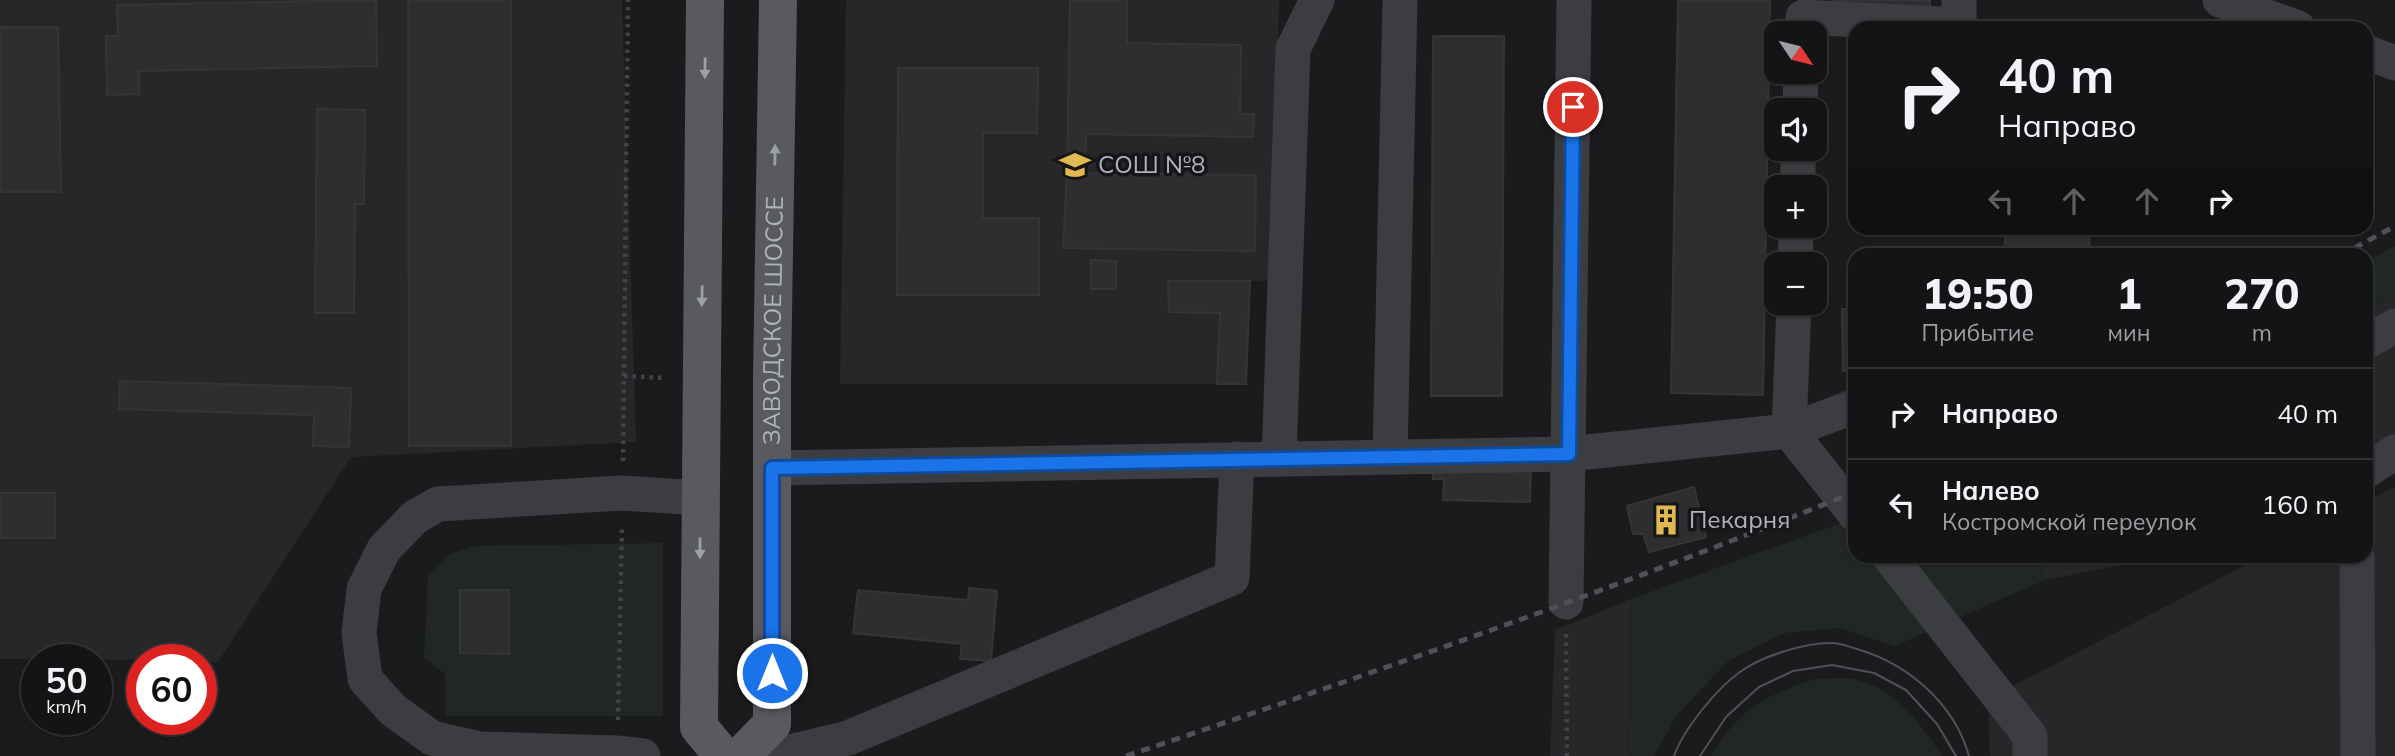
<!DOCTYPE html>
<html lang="ru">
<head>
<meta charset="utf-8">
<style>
	:root { --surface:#141416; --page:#1d1d1f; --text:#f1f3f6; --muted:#9d9ea1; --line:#333335 }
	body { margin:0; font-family:Mulish,sans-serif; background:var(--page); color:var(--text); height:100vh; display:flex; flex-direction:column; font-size:26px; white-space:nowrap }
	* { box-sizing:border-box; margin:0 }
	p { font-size:23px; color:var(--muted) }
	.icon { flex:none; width:38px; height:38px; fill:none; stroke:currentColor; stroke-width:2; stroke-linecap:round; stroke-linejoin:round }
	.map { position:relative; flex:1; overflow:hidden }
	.drawer { position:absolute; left:1848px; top:248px; width:525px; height:315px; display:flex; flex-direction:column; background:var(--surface); border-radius:21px; box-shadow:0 2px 5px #0004,0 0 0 2px var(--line) }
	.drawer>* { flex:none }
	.hud { position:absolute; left:1848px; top:21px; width:525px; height:214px; border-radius:21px; box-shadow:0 2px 5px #0004,0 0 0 2px var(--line); background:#141416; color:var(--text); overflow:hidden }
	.needle { width:46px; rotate:125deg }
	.buttons { position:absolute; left:1764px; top:21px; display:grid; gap:14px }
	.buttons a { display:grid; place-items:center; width:63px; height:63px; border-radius:14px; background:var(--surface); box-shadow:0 2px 5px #0004,0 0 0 2px var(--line); font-size:35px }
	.speed { position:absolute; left:21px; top:644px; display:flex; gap:14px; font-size:35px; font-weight:700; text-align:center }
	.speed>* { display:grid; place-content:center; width:91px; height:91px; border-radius:50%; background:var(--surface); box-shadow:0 2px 5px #0004,0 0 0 2px var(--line); line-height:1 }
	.speed small { font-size:18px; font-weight:400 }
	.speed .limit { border:10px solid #d22; background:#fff; color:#111 }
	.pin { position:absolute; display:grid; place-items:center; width:60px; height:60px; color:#fff; margin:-30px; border:4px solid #fff; border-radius:50%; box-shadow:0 2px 7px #0007 }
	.me { position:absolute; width:77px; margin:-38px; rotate:0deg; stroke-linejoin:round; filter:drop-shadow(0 0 5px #0008) }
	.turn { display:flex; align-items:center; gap:24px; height:147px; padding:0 35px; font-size:32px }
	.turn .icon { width:91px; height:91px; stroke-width:2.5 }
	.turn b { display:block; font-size:49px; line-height:60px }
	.lanes { display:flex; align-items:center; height:66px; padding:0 35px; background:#0003; justify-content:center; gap:35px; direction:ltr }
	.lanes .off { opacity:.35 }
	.eta { display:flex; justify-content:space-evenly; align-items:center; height:119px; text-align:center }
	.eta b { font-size:42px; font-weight:800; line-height:49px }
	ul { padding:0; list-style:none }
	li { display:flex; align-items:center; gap:21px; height:91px; padding:0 35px; border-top:2px solid var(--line) }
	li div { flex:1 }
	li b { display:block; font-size:26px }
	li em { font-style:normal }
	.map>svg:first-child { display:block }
</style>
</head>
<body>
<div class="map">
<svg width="2395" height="756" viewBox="0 0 2395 756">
	<rect width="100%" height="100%" fill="#1b1b1d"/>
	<g fill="#27272a">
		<path d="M0 0H622L636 442 351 457 218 662H201V660L0 659Z"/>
		<path d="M846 0H1279L1278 48 1302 280 1250 281 1220 312 1217 384H840Z"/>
		<path d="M2395 296V474L2366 487V314Z"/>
		<path d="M2392 488H2395V756H1990L1988 699 2261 557 2366 556V502Z"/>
		<path d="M2041 556 2163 557 2045 580Z"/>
		<path d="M1631 599 1627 756H1550L1555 630Z"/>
	</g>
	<g fill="#212723">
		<path d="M2395 246V296L2366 315V262Z"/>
		<path d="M1855 518V556L2041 557 2045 580 1895 646 1840 628 1784 633 1728 661 1677 715 1654 756H1627L1631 599Z"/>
		<path d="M663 543V716H446L445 674 424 658 428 575 450 554 474 546Z"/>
		<path d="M1815 679C1827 679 1841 677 1853 679 1894 686 1921 724 1942 756H1711C1738 710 1765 695 1815 679Z"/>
	</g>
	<g fill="#2e2e31" stroke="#353538" stroke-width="2">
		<path d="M376 0 377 66 139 71V94L107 95 106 36H118L117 5Z"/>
		<path d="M408 0H511V446H409Z"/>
		<path d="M1070 0H1127V43L1241 45 1240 114H1254L1253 137 1086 134 1085 173H1067Z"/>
		<path d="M1678 0H1770L1763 395 1671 393Z"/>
		<path d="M1833 0H1930V12L1832 8Z"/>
		<path d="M2032 20 2052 28H2029Z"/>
		<path d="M0 27H58L61 192H0Z"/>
		<path d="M1433 36H1504L1502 396H1431Z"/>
		<path d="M898 68H1038L1037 133H983V218H1039V295H897Z"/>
		<path d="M317 109 365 110 364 204H355L354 313H315Z"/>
		<path d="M1067 173 1256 175 1255 251 1063 248Z"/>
		<path d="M2006 228H2090L2089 256H2004Z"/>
		<path d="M1091 260 1116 261V289H1091Z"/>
		<path d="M1168 281H1250L1246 384H1217L1220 313 1169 312Z"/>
		<path d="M1842 309H1855V370L1843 371Z"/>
		<path d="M120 381 351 388 349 447 313 446 314 415 119 409Z"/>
		<path d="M1433 464 1531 466 1530 502 1443 500 1444 479H1433Z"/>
		<path d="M1694 487 1706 537 1649 552 1643 534H1633L1627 506Z"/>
		<rect x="0" y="493" width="55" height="45"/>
		<path d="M969 588 997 591 991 661 960 659 962 644 853 633 858 590 968 600Z"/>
		<path d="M460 590H509V654L460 653Z"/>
	</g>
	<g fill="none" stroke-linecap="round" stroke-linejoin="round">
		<g stroke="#424348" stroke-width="4.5" stroke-dasharray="3.5 5" stroke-linecap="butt">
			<path d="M624 376 665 378"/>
			<path d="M623 461 628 0"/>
			<path d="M1566 634 1567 756"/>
			<path d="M618 720 622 526"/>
		</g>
		<g stroke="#3c3d41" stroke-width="35">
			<path d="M2220 0 2298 28"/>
			<path d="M1802 33 1803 17 1959 25V0"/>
			<path d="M2366 52 2395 63"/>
			<path d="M1800 110 1801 72"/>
			<path d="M1797 187 1799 149"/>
			<path d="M1795 264 1796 226"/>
			<path d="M1794 303 1789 431 1855 514"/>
			<path d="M2366 342 2395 326"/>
			<path d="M1390 457 1400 0"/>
			<path d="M1279 459 1293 49 1317 0"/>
			<path d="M772 468 1568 454 1789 431 1855 406"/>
			<path d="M2366 471 2395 452"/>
			<path d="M1889 556 2030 736V756"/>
			<path d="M2357 556 2358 756"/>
			<path d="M1566 602 1574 0"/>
			<path d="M643 756 617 753 480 749 432 738 393 710 365 679 359 633 364 589 384 549 415 517 438 504 622 493 701 498"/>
			<path d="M773 756 848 738 1232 578 1237 459"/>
		</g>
		<g stroke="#585a60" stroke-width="38">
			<path d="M705 0 699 727 723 756"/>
			<path id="s1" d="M741 756 772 724V378L778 0"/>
		</g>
		<g stroke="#4f5156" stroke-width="2">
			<path d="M1674 756C1683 730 1717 688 1740 672 1762 656 1804 643 1831 643 1839 642 1849 647 1857 649 1908 664 1954 703 1969 756"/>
			<path d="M1700 756 1726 717 1759 687 1793 671 1832 665 1874 673 1906 690 1937 724 1956 756"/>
		</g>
		<g stroke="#4f5156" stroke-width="5" stroke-dasharray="9 7" stroke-linecap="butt">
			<path d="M2340 256 2395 226"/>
			<path d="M1126 756C1371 674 1615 589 1855 492"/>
		</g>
	</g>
	<defs><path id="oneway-solid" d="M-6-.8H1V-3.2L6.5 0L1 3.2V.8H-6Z" transform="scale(1.75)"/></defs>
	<g fill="#9ea0a9">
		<use href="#oneway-solid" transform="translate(705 68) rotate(91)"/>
		<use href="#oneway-solid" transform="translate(775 155) rotate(-89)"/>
		<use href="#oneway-solid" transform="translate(702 296) rotate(91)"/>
		<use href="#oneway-solid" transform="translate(700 548) rotate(90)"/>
	</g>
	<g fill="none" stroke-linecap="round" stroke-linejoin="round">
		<g stroke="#114b97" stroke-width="18">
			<path id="route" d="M772 673V468L1569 454 1573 107"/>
		</g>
		<use href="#route" stroke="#1a73e8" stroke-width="12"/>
	</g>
	<defs>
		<g id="school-bare" transform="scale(2.415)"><path d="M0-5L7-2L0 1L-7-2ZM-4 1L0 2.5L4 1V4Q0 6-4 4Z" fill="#e0ba50" stroke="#161618" stroke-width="2.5" paint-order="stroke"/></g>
		<g id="building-bare" transform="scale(2.415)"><path d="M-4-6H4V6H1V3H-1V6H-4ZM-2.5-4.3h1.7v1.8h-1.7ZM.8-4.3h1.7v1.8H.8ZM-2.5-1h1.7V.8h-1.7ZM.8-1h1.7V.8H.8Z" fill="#e0ba50" stroke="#161618" stroke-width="2.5" paint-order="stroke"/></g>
	</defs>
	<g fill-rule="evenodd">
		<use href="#school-bare" x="1075" y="165"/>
		<use href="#building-bare" x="1666" y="520"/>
	</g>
	<g text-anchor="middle" stroke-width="7" stroke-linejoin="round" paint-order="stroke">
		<g font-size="24" fill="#afb2bb" stroke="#161618" text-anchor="start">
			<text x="1098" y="173">СОШ №8</text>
			<text x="1689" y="528">Пекарня</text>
		</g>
		<g font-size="24" fill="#afb2bb" stroke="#161618">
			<text dy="8" stroke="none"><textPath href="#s1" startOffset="448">ЗАВОДСКОЕ ШОССЕ</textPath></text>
		</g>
	</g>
</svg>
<div class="buttons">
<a><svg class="needle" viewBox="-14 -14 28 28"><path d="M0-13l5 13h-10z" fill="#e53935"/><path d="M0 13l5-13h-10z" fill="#9d9ea1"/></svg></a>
<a><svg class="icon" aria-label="sound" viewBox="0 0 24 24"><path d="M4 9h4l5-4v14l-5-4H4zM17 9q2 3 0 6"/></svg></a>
<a>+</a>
<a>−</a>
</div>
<div class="speed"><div>50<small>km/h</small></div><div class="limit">60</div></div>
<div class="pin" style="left:1573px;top:107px;background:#d93025"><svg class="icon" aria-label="arrive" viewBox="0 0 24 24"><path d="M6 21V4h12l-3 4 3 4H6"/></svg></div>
<svg class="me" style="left:772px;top:673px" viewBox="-20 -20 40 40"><circle r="17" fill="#1a73e8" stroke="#fff" stroke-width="3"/><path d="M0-11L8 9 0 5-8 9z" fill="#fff"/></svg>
<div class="hud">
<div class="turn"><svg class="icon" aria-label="right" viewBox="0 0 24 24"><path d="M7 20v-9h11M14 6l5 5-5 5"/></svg><div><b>40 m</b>Направо</div></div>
<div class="lanes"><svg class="icon off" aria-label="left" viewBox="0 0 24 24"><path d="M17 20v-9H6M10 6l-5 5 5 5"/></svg><svg class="icon off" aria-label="ahead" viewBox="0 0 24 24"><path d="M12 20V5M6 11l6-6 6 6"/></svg><svg class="icon off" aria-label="ahead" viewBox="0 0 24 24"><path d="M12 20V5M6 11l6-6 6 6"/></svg><svg class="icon" aria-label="right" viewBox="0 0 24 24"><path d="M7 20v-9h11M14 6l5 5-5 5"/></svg></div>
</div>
<section class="drawer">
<div class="eta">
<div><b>19:50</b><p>Прибытие</p></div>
<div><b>1</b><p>мин</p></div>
<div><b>270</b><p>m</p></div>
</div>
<ul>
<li><svg class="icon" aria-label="right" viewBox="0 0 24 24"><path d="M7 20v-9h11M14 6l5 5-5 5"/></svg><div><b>Направо</b></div><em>40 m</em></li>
<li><svg class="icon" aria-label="left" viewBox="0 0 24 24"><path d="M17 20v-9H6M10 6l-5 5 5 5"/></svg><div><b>Налево</b><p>Костромской переулок</p></div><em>160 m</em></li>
</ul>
</section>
</div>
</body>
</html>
